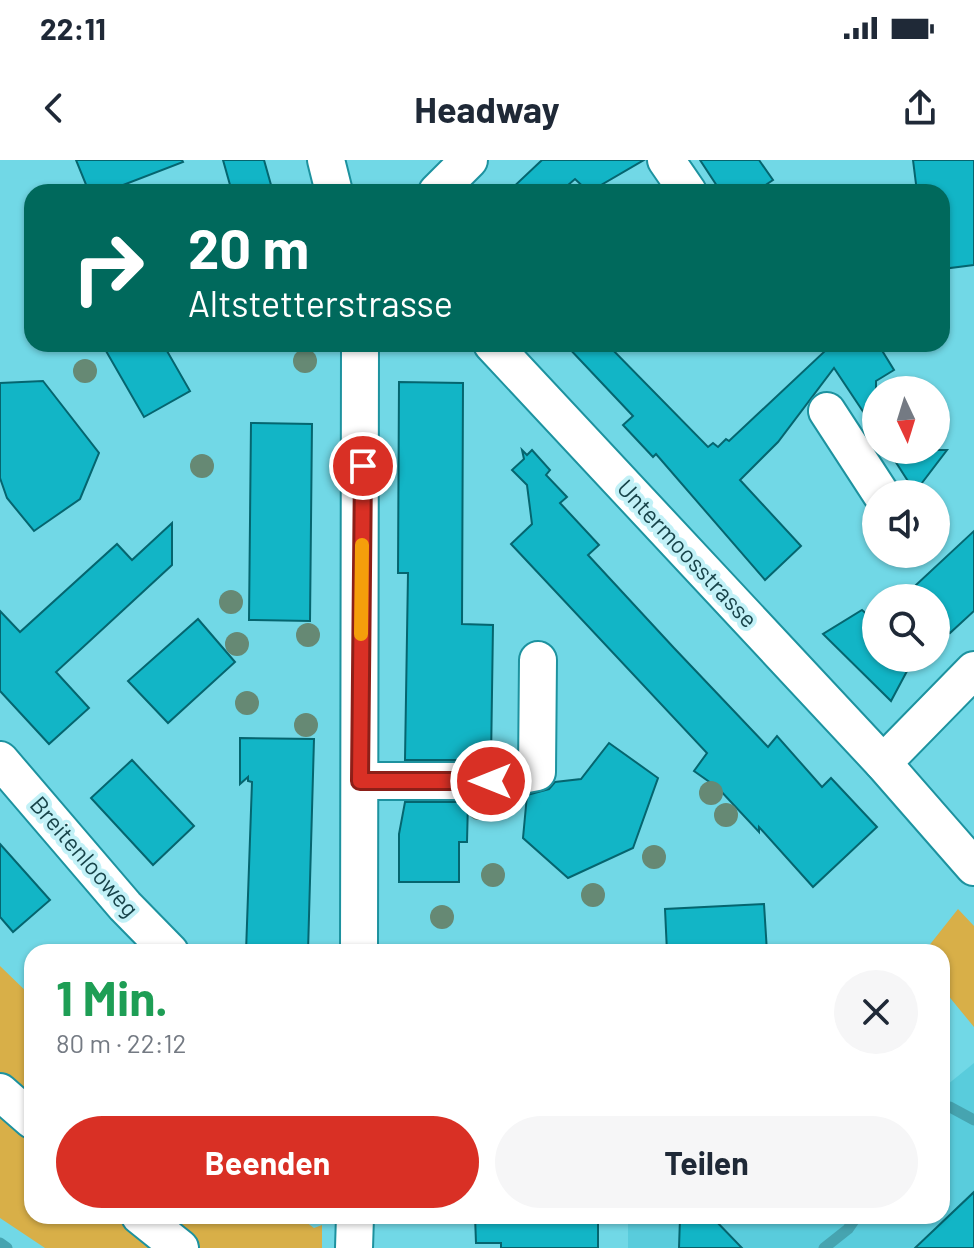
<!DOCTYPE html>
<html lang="de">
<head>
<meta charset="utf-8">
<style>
	:root { --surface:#fff; --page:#f6f6f7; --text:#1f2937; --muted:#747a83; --accent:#d93025 }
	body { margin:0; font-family:Barlow,sans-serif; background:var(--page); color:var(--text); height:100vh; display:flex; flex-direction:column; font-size:30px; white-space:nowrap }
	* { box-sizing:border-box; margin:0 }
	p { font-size:26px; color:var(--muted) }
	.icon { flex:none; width:44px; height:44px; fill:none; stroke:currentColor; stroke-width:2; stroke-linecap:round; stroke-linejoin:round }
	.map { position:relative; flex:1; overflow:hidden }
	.details { position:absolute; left:24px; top:784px; width:926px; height:280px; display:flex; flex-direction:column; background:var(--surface); border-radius:24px; box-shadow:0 2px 6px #0004 }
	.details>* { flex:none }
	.hud { position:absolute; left:24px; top:24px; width:926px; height:168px; border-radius:24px; box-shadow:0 2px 6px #0004; background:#00695c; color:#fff; overflow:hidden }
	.needle { width:52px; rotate:176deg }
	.controls { position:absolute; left:862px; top:216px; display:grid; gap:16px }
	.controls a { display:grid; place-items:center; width:88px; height:88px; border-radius:50%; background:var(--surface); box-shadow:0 2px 6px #0004; font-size:40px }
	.pin { position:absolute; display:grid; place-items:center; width:68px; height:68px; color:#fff; margin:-34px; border:4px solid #fff; border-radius:50%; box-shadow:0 2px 8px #0007 }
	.me { position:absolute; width:88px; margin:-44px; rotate:270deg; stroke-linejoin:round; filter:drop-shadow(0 0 6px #0008) }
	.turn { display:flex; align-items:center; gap:28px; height:168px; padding:0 32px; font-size:36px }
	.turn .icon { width:104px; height:104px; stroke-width:2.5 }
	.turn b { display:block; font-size:56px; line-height:68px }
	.round { display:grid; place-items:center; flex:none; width:84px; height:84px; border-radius:42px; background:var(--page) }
	.overview { display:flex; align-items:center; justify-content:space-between; height:136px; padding:0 32px }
	h1 { font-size:48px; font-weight:700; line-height:60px; color:#1e9e55 }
	.action { display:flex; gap:16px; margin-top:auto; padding:16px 32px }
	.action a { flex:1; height:92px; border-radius:48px; background:var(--accent); color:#fff; font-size:32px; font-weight:700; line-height:92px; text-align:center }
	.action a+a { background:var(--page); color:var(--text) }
	.status { display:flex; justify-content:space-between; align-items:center; height:56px; padding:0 40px; background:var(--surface); direction:ltr }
	.status svg { height:22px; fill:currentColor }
	header { display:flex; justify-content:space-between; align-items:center; height:104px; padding:0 32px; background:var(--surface); font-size:36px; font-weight:700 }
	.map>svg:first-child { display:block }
</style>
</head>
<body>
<div class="status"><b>22:11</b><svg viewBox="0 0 49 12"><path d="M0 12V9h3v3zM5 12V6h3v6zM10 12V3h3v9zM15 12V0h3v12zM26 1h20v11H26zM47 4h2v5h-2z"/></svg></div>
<header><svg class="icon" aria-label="back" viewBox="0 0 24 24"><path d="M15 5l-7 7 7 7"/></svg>Headway<svg class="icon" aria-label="share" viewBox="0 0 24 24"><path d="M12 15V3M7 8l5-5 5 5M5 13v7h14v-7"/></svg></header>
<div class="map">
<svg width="974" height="1088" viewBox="0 0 974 1088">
	<rect width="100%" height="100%" fill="#71d8e6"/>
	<path fill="#59ccdc" d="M974 903V1088H628V1056H942V929Z"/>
	<g fill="#d8af48">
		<path d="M958 749 974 766V867L942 828V792H924Z"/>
		<path d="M0 806 32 837V1056H298L314 1068 322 1065V1088H45L0 1058Z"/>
	</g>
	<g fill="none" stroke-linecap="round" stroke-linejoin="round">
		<g stroke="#46a4b0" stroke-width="11">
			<path d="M942 948 950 947 974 960"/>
			<path d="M0 1083 7 1088"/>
			<path d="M824 1088 848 1069 857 1056"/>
		</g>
	</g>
	<g fill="#12b5c6" stroke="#05656f" stroke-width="2">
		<path d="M76 0H182L183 2 105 32H89Z"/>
		<path d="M223 0H264L273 32H232Z"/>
		<path d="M542 0H644L589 32 575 19 560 32H508Z"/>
		<path d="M700 0H759L773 20 755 32H721Z"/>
		<path d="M913 0H974V105L942 109V32H917Z"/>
		<path d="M102 184H163L190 231 144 257Z"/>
		<path d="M565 184H607L708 287 713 283 718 287 726 279 729 281 824 192 818 184H878L894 210 876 221V271L834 208 778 282 740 320 801 386 765 420 656 294 653 297 623 265 633 256Z"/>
		<path d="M43 221 99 293 80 339 34 371 7 338 0 318V223Z"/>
		<path d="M399 222 463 223 462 464 493 465 491 600H405L408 413H398Z"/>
		<path d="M251 263 312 264 310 461 249 460Z"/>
		<path d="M522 290 527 295 532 290 550 310 546 315 567 337 560 343 599 385 588 395 674 488 768 587 777 576 822 627 831 618 877 667 813 727 759 667V672L718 628 694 611 707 593 511 384 532 364 527 325 512 310 524 299Z"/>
		<path d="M888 290H947L915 332Z"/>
		<path d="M172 363V405L56 512 89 548 49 584 0 531V451L20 472 117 384 132 400Z"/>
		<path d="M974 371V451L950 473 936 458V438H902Z"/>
		<path d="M862 450 876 462V498H914L891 541 823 474Z"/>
		<path d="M198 459 235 502 168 563 128 521Z"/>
		<path d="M240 578 314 579 308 792H246L252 622 248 621V617L240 624Z"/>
		<path d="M609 583 658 618 633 688 568 718 523 678 527 635 549 629 555 622 581 619Z"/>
		<path d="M132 600 194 666 153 705 91 638Z"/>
		<path d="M405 642H468L467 682H459V722H399V674Z"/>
		<path d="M0 684 50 740 13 772 0 757Z"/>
		<path d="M764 744 767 792H667L665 749Z"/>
		<path d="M974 1032V1088H915Z"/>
		<path d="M475 1056H598V1088H501V1083H476Z"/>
		<path d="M701 1056 713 1058 742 1088H679L680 1058Z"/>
	</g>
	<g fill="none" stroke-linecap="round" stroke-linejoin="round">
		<g stroke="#1d929f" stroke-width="40">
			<g id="minor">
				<path d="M326 0 334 32"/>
				<path d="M666 0 688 32"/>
				<path d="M437 32 469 0"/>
				<path d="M492 184 883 603 974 707"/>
				<path d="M827 251 881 334"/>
				<path d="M0 600 125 746 170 792"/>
				<path d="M883 603 974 510"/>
				<path d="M360 621H491L537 612 538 500"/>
				<path d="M359 792 360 184"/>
				<path d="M0 932 32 960"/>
				<path d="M140 1056 180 1088"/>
				<path d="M354 1088 355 1056"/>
			</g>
		</g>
		<use href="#minor" stroke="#fff" stroke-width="36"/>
	</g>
	<g fill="#668974">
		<circle cx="305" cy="201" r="12"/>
		<circle cx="85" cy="211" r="12"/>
		<circle cx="202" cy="306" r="12"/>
		<circle cx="231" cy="442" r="12"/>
		<circle cx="308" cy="475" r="12"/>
		<circle cx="237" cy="484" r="12"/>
		<circle cx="247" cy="543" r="12"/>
		<circle cx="306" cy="565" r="12"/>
		<circle cx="711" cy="633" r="12"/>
		<circle cx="479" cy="648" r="12"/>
		<circle cx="726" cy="655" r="12"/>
		<circle cx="654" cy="697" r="12"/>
		<circle cx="493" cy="715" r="12"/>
		<circle cx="593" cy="735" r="12"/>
		<circle cx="442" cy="757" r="12"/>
	</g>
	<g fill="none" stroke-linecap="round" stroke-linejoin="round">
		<g stroke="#8d1f18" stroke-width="20">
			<path id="route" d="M363 306 360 621H491"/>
		</g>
		<use href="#route" stroke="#d93025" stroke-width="14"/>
		<path stroke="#f59e0b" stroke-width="14" d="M361 474 362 385"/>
	</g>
	<g text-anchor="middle" stroke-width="8" stroke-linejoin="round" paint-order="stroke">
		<g font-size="24" fill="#18444a" stroke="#c2f1f7">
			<text transform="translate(687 394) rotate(47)" y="8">Untermoosstrasse</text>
			<text transform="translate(84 697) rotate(49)" y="8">Breitenlooweg</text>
		</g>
	</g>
</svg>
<div class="controls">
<a><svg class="needle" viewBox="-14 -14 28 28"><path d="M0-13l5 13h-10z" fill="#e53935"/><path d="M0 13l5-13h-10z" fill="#747a83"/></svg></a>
<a><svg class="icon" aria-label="sound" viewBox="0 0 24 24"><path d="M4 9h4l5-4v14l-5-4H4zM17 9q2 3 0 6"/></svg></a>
<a><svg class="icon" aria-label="search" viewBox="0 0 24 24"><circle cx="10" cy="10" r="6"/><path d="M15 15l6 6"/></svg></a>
</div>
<div class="pin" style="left:363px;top:306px;background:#d93025"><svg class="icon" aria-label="arrive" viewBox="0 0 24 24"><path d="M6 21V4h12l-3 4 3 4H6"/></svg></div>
<svg class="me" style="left:491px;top:621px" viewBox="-20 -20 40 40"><circle r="17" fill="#d93025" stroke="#fff" stroke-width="3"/><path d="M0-11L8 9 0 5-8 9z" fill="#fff"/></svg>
<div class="hud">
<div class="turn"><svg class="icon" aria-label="right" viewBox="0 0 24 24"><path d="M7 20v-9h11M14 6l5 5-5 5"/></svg><div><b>20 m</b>Altstetterstrasse</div></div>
</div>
<section class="details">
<div class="overview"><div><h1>1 Min.</h1><p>80 m · 22:12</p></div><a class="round"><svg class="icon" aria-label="close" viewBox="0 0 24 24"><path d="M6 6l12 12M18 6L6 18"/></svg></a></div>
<div class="action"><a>Beenden</a><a>Teilen</a></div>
</section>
</div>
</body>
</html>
